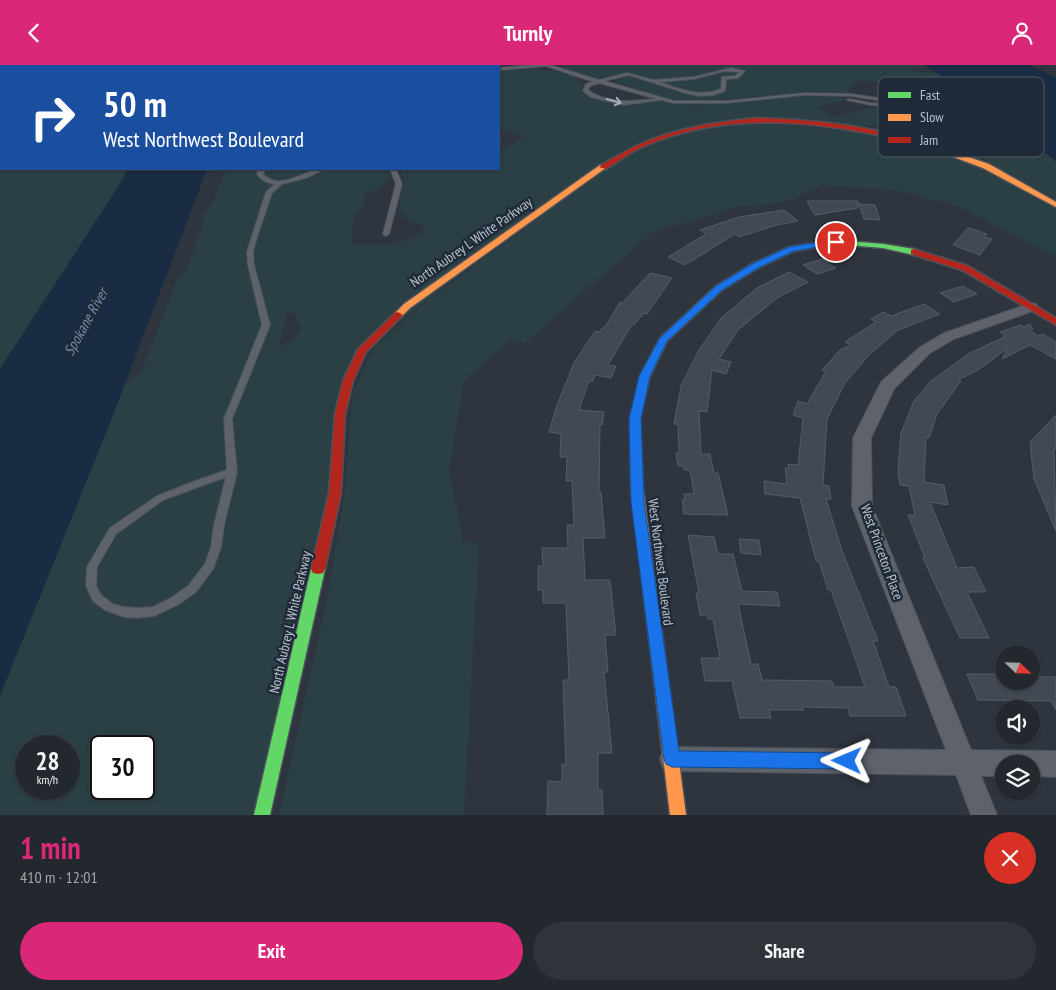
<!DOCTYPE html>
<html lang="en">
<head>
<meta charset="utf-8">
<style>
	:root { --surface:#22282e; --page:#2e343a; --text:#f1f3f6; --muted:#a2a6aa; --line:#3f444a; --accent:#db2777 }
	body { margin:0; font-family:"PT Sans Narrow",sans-serif; background:var(--page); color:var(--text); height:100vh; display:flex; flex-direction:column; font-size:19px; white-space:nowrap }
	* { box-sizing:border-box; margin:0 }
	p { font-size:16px; color:var(--muted) }
	.icon { flex:none; width:28px; height:28px; fill:none; stroke:currentColor; stroke-width:2; stroke-linecap:round; stroke-linejoin:round }
	.map { position:relative; height:750px; overflow:hidden }
	.sheet { display:flex; flex-direction:column; background:var(--surface); flex:1 }
	.sheet>* { flex:none }
	.hud { position:absolute; left:0px; top:0px; width:500px; height:105px; box-shadow:0 1px 4px #0004,0 0 0 1px var(--line); background:#1a4fa0; color:#fff; overflow:hidden }
	.needle { width:32px; rotate:113deg }
	.controls { position:absolute; left:995px; top:580px; display:grid; gap:10px }
	.controls a { display:grid; place-items:center; width:45px; height:45px; border-radius:50%; background:var(--surface); box-shadow:0 1px 4px #0004,0 0 0 1px var(--line); font-size:25px }
	.speed { position:absolute; left:15px; top:670px; display:flex; gap:10px; font-size:25px; font-weight:700; text-align:center }
	.speed>* { display:grid; place-content:center; width:65px; height:65px; border-radius:50%; background:var(--surface); box-shadow:0 1px 4px #0004,0 0 0 1px var(--line); line-height:1 }
	.speed small { font-size:12px; font-weight:400 }
	.speed .limit { border:2px solid #111; border-radius:8px; background:#fff; color:#111 }
	.pin { position:absolute; display:grid; place-items:center; width:42px; height:42px; color:#fff; margin:-21px; border:2px solid #fff; border-radius:50%; box-shadow:0 1px 5px #0007 }
	.me { position:absolute; width:55px; margin:-28px; rotate:271deg; stroke-linejoin:round; filter:drop-shadow(0 0 4px #0008) }
	.turn { display:flex; align-items:center; gap:18px; height:105px; padding:0 20px; font-size:22px }
	.turn .icon { width:65px; height:65px; stroke-width:2.5 }
	.turn b { display:block; font-size:35px; line-height:42px }
	.round { display:grid; place-items:center; flex:none; width:52px; height:52px; border-radius:26px; background:var(--page) }
	.headline { display:flex; align-items:center; justify-content:space-between; height:85px; padding:0 20px }
	h1 { font-size:30px; font-weight:800; line-height:38px; color:var(--accent) }
	.primary-button { display:flex; gap:10px; margin-top:auto; padding:10px 20px }
	.primary-button a { flex:1; height:58px; border-radius:30px; background:var(--accent); color:#fff; font-size:20px; font-weight:800; line-height:58px; text-align:center }
	.primary-button a+a { background:var(--page); color:var(--text) }
	header { display:flex; justify-content:space-between; align-items:center; height:65px; padding:0 20px; background:var(--accent); color:#fff; font-size:22px; font-weight:800 }
	.map>svg:first-child { display:block }
</style>
</head>
<body>
<header><svg class="icon" aria-label="back" viewBox="0 0 24 24"><path d="M15 5l-7 7 7 7"/></svg>Turnly<svg class="icon" aria-label="person" viewBox="0 0 24 24"><circle cx="12" cy="8" r="4"/><path d="M4 21q1-7 8-7t8 7"/></svg></header>
<div class="map">
<svg width="1056" height="750" viewBox="0 0 1056 750">
	<rect width="100%" height="100%" fill="#2e353e"/>
	<g fill="#2a4044" fill-rule="evenodd">
		<path d="M0 0H207L1 1V104H127L123 114 0 304Z"/>
		<path d="M562 0H924L929 3 917 1 909 3 910 5 927 8 936 7 955 18 1020 71 1056 96V134L994 101 914 44 884 33C886 16 869 14 856 16L847 28 804 27 694 37 661 33 616 16 624 14 611 10 596 13 568 5Z"/>
		<path d="M534 3 570 9 580 17 581 27 611 37 629 41 655 36 697 40 804 30 836 32 846 35 817 42 834 53C860 46 897 30 917 55L908 61 895 62 718 57 627 83 360 286 328 438 257 750H0V631L125 319 141 308 177 215 185 208 203 160 202 157 205 148 211 141 226 104H317L314 113 329 104H387L390 108 389 114 379 124 365 129 363 141 353 153 352 179C377 181 405 182 425 164 415 153 407 157 399 145L404 115 399 104H499V87L524 72 499 64V6ZM287 246 295 250 302 263 294 275 279 282ZM26 681H69V724H26ZM101 681H144V724H101Z"/>
		<path d="M777 59 862 67 964 94 1056 141V193L961 142 894 125 824 120 787 136 763 140 737 141 712 151 654 166 525 278 511 274 464 316 449 405 463 477 479 479 464 750H279L327 534 344 431 353 328 373 284 414 246 573 127 629 89 661 73 693 64 723 60Z"/>
		<path d="M873 65H925L933 67 939 72C929 81 887 68 873 65Z"/>
	</g>
	<g fill="#1a2c43">
		<path d="M924 0H1030L1053 11 1056 13V96C1011 64 971 28 924 0Z"/>
		<path d="M127 104H207L113 350 0 631V304L123 114Z"/>
	</g>
	<g fill="#434952" stroke="#565c65">
		<path d="M807 136H858V143L815 150Z"/>
		<path d="M859 139 875 140 880 155 864 154Z"/>
		<path d="M784 145 798 156 777 160 739 172 735 169 685 200 668 192 706 169 700 165 739 152Z"/>
		<path d="M968 163 987 169 984 172 992 174 980 190 953 180Z"/>
		<path d="M822 194 836 203 817 209 803 200Z"/>
		<path d="M789 207 808 217 777 233 738 265 719 294 731 297 726 309 712 305 707 347 699 346 701 389H710L714 408H718L728 450 684 449 682 435H685L684 429H694L690 405H684L683 401H678L676 388H679L678 359H674L681 321 699 285 721 253 757 223Z"/>
		<path d="M650 208 672 213 647 249 644 248 634 260 632 259 608 300 616 301 611 313 595 310 593 316H589L579 345 604 347 602 360 600 359 599 427H601L605 473H583L585 515H610L616 570H605L608 607H604L612 688H598V725H602L603 750H547L548 716 562 717V699L566 700 563 615H569L566 538H543V525H538V501H543L542 483H568L567 460H574L572 416H566L567 392H560L561 369 549 367 557 340 574 298 595 266 599 267 607 259 620 237 622 238Z"/>
		<path d="M963 221 977 229 954 237 940 228Z"/>
		<path d="M924 239 940 249 898 265 869 290 845 318 827 354 823 420 829 421 831 434H826L842 486 878 576H873L889 622H896L906 651H850L848 643 802 642 803 645H769L771 653H740L732 616H705L701 593H720L713 554H708L707 550H700L696 528H699L688 470 714 472 718 489H733L742 526 777 527 780 541 738 539 751 599H758L762 615 832 616 834 622H865L831 525H828L819 496H816L800 433 765 429 764 416 787 419 785 403H789L788 399 798 400 803 353 793 350 798 336 807 339 826 306 822 305 840 285 851 280 845 277 876 257 871 254 883 247 891 251Z"/>
		<path d="M1030 259 1033 264 1031 266 1038 271 1043 269 1056 277V294L1030 280 1002 294 1008 283 978 305 958 315 961 316 937 349 929 373 926 372 924 417 944 420 948 440 930 437 957 503 974 502 986 527H967L989 573H960L923 493H925L908 450H915L909 421 900 420 898 407 901 368 914 336 931 316 968 289 1006 271 1000 267 1020 260 1024 262Z"/>
		<path d="M1056 350V383L1054 385 1056 466 1034 414 1030 377Z"/>
		<path d="M739 474 759 475 761 490 741 488Z"/>
		<path d="M967 609H1004V616H1041L1039 612H1056V645L1051 636 978 635Z"/>
	</g>
	<g fill="none" stroke-linecap="round" stroke-linejoin="round">
		<g stroke="#4c515a" stroke-width="2">
			<g id="lane">
				<path d="M464 0H469L470 1H465Z"/>
				<path d="M531 0H550L599 15 627 8 653 15 694 12 731 3 745 6 738 13 726 14 725 26 713 30 701 31 689 29 629 10 604 16 674 36H726L805 28 851 29 884 34 911 45 966 91 961 92 907 47 890 39 888 41 871 40 847 35 849 34 871 38 888 39 883 36 851 31 805 30 726 38H674L661 35 623 40 591 32 583 26 586 19 594 17 546 1 499 5V3ZM724 6 740 7 735 11 722 12 721 24C700 33 679 24 659 17L694 14ZM599 18 657 34C633 36 609 40 588 25L590 21Z"/>
				<path d="M259 104H265L263 109C281 128 305 103 325 104L306 113 282 119 272 128 257 172 253 187 254 200 270 260 232 354 237 407 224 460 221 482 213 504 196 527 179 539 154 551 137 553 124 552 105 545 93 536 86 521 87 502 110 463 157 431 195 416 227 405 224 354 262 260 248 200 247 187 266 127 275 119C267 118 262 116 257 109ZM226 412 214 460 211 482 205 499 188 521 171 533 153 542 137 543 124 542 113 539 101 530 96 521 97 502 116 469 163 435Z"/>
				<path d="M390 104H396L402 119 389 169 386 171 383 169 396 119Z"/>
			</g>
		</g>
		<g stroke="#4c515a" stroke-width="2">
			<path id="street" d="M1031 238 1036 239 1038 242 1036 245 954 274 930 288 894 324 871 373 872 441 971 685 1056 686V712L1031 711V699H1004V711H981L997 750H971L956 710 672 706 663 703 660 694 663 685 672 682 946 685 852 441 853 373 881 317 920 282 944 268Z"/>
		</g>
		<g stroke="#4c515a" stroke-width="3">
			<g id="fast">
				<path d="M836 175 883 179 914 184 918 187 914 190 883 183 836 179 794 186 758 203 722 225 667 276 650 311 640 354 643 423 641 426H633L631 423 630 354 640 311 660 273 716 221 752 199 789 182Z"/>
				<path d="M318 499 323 500 325 504 270 750H254L311 504 313 500Z"/>
			</g>
		</g>
		<g stroke="#4c515a" stroke-width="3">
			<g id="slow">
				<path d="M916 76H920L989 99 1056 137V142L983 103 916 78Z"/>
				<path d="M600 100 607 102 410 243 401 252H395V248L404 239Z"/>
				<path d="M637 419 641 420 643 423 686 750H670L631 423 633 420Z"/>
			</g>
		</g>
		<g stroke="#4c515a" stroke-width="3">
			<g id="jam">
				<path d="M756 53C802 54 847 58 892 69 901 71 914 72 921 77L918 79C827 57 730 43 642 82 629 88 617 97 606 104L599 102C605 97 612 94 619 90 662 65 708 58 756 53Z"/>
				<path d="M914 184 968 201 1056 253V260L962 205 911 189V185Z"/>
				<path d="M398 247 403 250 366 287 353 316 345 349 341 428 325 504 323 508 318 509 313 508 311 504 329 428 335 349 343 316 358 284 395 248Z"/>
			</g>
		</g>
		<use href="#lane" fill="#5e636b" fill-rule="evenodd"/>
		<use href="#street" fill="#5e636b" fill-rule="evenodd"/>
		<use href="#fast" fill="#63d668" fill-rule="evenodd"/>
		<use href="#slow" fill="#ff974d" fill-rule="evenodd"/>
		<use href="#jam" fill="#b3261e" fill-rule="evenodd"/>
	</g>
	<defs><path id="oneway-shaft" d="M-6 0H5M1.5-3L5.5 0L1.5 3" fill="none" stroke-width="1.6" stroke-linecap="round" stroke-linejoin="round" transform="scale(1.25)"/></defs>
	<use stroke="#a7aeb9" href="#oneway-shaft" transform="translate(614 36) rotate(15)"/>
	<path fill="#1a73e8" stroke="#114b97" d="M836 174 839 175V179L794 186 758 203 722 225 667 276 650 311 641 354 644 437 679 686 847 688 853 691 855 696 853 702 847 704 672 702 666 699 664 694 631 437 629 354 639 311 660 273 716 221 752 199 789 182Z"/>
	<g text-anchor="middle" stroke-width="5" stroke-linejoin="round" paint-order="stroke">
		<g font-size="14" fill="#b9c1cd" stroke="#202b39">
			<text transform="translate(471 177) rotate(-35)" y="5">North Aubrey L White Parkway</text>
			<text transform="translate(882 487) rotate(70)" y="5">West Princeton Place</text>
			<text transform="translate(661 497) rotate(83)" y="5">West Northwest Boulevard</text>
			<text transform="translate(290 557) rotate(-77)" y="5">North Aubrey L White Parkway</text>
		</g>
		<g font-size="15" font-style="italic" fill="#718bad" stroke="#202b39">
			<text transform="translate(86 257) rotate(-61)" y="5">Spokane River</text>
		</g>
	</g>
	<rect x="878" y="12" width="166" height="80" rx="8" fill="#202b39" stroke="#4e5865" stroke-width="1"/>
	<rect x="888" y="27" width="23" height="6" fill="#63d668"/>
	<rect x="888" y="49" width="23" height="7" fill="#ff974d"/>
	<rect x="888" y="72" width="23" height="6" fill="#b3261e"/>
	<g font-size="14" fill="#b9c1cd">
		<text x="920" y="35">Fast</text>
		<text x="920" y="57">Slow</text>
		<text x="920" y="80">Jam</text>
	</g>
</svg>
<div class="controls">
<a><svg class="needle" viewBox="-14 -14 28 28"><path d="M0-13l5 13h-10z" fill="#e53935"/><path d="M0 13l5-13h-10z" fill="#a2a6aa"/></svg></a>
<a><svg class="icon" aria-label="sound" viewBox="0 0 24 24"><path d="M4 9h4l5-4v14l-5-4H4zM17 9q2 3 0 6"/></svg></a>
<a><svg class="icon" aria-label="layers" viewBox="0 0 24 24"><path d="M12 4l9 5-9 5-9-5zM3 14l9 5 9-5"/></svg></a>
</div>
<div class="speed"><div>28<small>km/h</small></div><div class="limit">30</div></div>
<div class="pin" style="left:836px;top:177px;background:#d93025"><svg class="icon" aria-label="arrive" viewBox="0 0 24 24"><path d="M6 21V4h12l-3 4 3 4H6"/></svg></div>
<svg class="me" style="left:847px;top:696px" viewBox="-20 -20 40 40"><path d="M0-17L14 15 0 8-14 15z" fill="#1a73e8" stroke="#fff" stroke-width="4"/></svg>
<div class="hud">
<div class="turn"><svg class="icon" aria-label="right" viewBox="0 0 24 24"><path d="M7 20v-9h11M14 6l5 5-5 5"/></svg><div><b>50 m</b>West Northwest Boulevard</div></div>
</div>
</div>
<section class="sheet">
<div class="headline"><div><h1>1 min</h1><p>410 m · 12:01</p></div><a class="round" style="background:#d93025;color:#fff"><svg class="icon" aria-label="close" viewBox="0 0 24 24"><path d="M6 6l12 12M18 6L6 18"/></svg></a></div>
<div class="primary-button"><a>Exit</a><a>Share</a></div>
</section>
</body>
</html>
